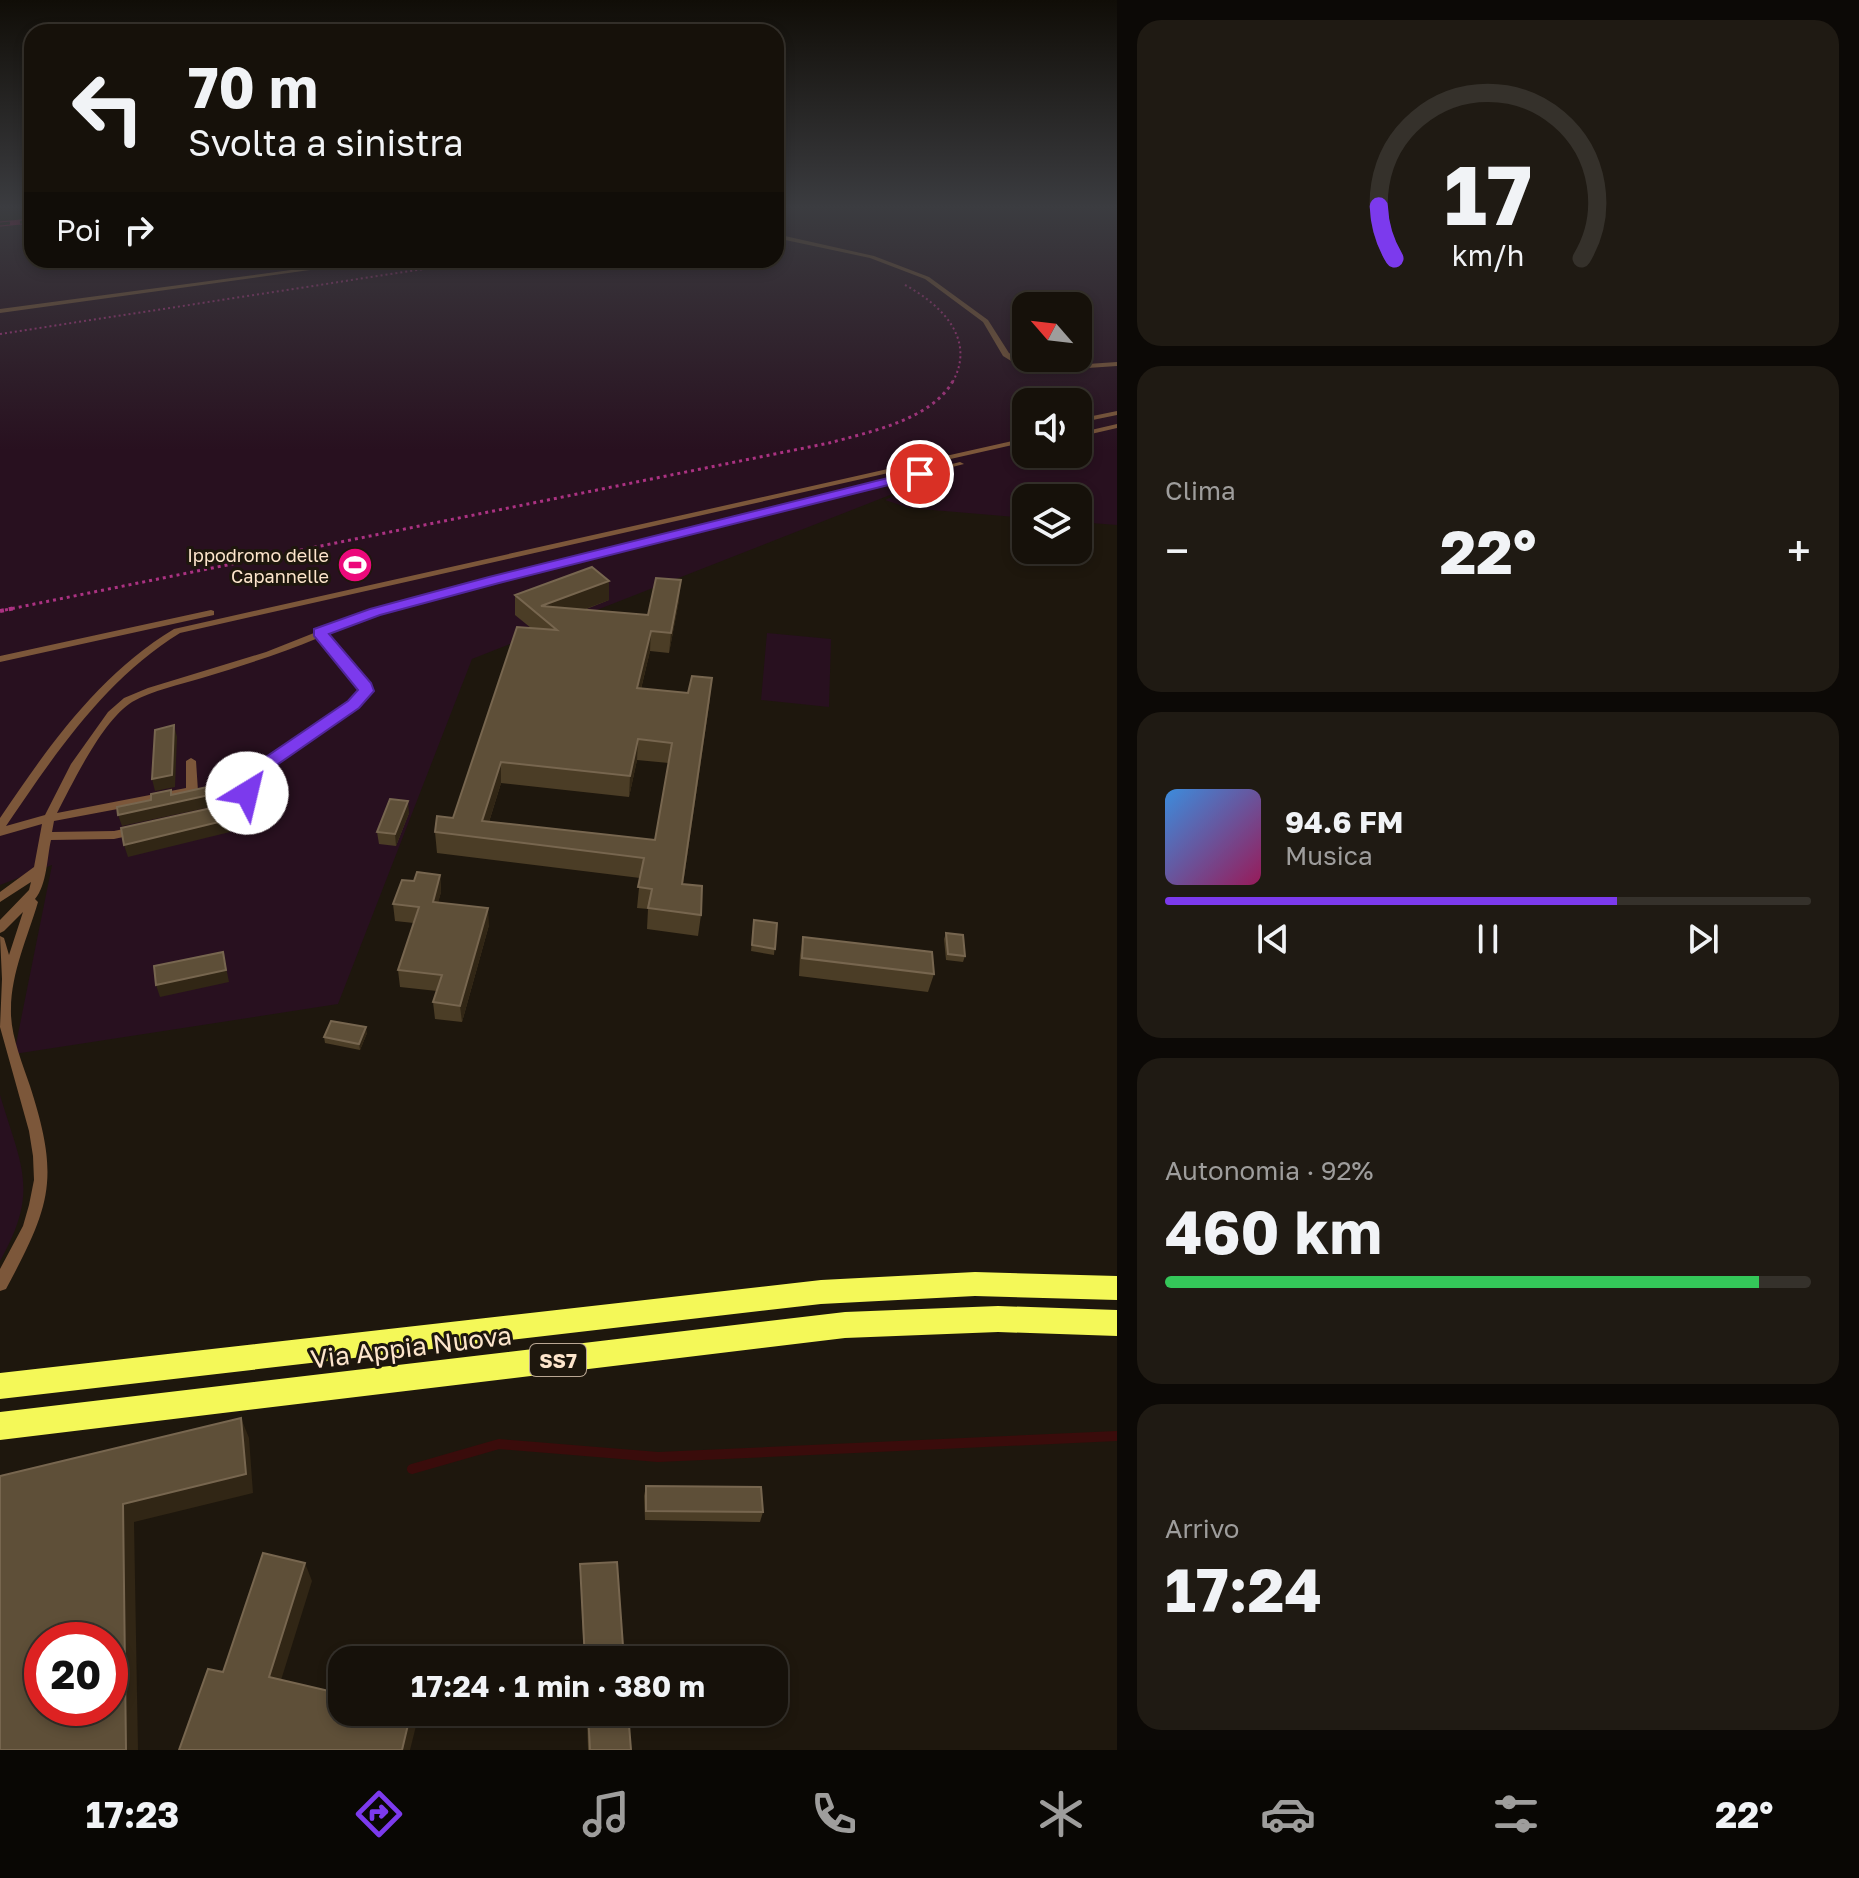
<!DOCTYPE html>
<html lang="it">
<meta charset="utf-8">
<style>
body{margin:0;font-family:"Golos Text",sans-serif;background:#1f1a13;color:#f1f3f6;height:100vh;display:flex;flex-direction:column;font-size:30px;white-space:nowrap}
*{box-sizing:border-box;margin:0}
p{font-size:26px;color:#9e9d9c}
.icon{flex:none;width:44px;height:44px;fill:none;stroke:currentColor;stroke-width:2;stroke-linecap:round;stroke-linejoin:round}
.map{position:relative;flex:1;overflow:hidden}
.sheet{display:flex;flex-direction:column;gap:20px;padding:20px;background:#0c0906;width:742px}
.sheet>*{flex:none}
.hud{position:absolute;left:24px;top:24px;width:760px;height:244px;border-radius:24px;box-shadow:0 4px 12px #0003,0 0 0 2px #35312b;background:#16110a;color:#f1f3f6;overflow:hidden}
.needle{width:52px;rotate:298deg}
.tools{position:absolute;left:1012px;top:292px;display:grid;gap:16px}
.tools a{display:grid;place-items:center;width:80px;height:80px;border-radius:16px;background:#16110a;box-shadow:0 4px 12px #0003,0 0 0 2px #35312b;font-size:40px}
.speed{position:absolute;left:24px;top:1622px;display:flex;gap:16px;font-size:40px;font-weight:700;text-align:center}
.speed>*{display:grid;place-content:center;width:104px;height:104px;border-radius:50%;background:#16110a;box-shadow:0 4px 12px #0003,0 0 0 2px #35312b;line-height:1}
.speed .limit{border:12px solid #d22;background:#fff;color:#111}
.pin{position:absolute;display:grid;place-items:center;width:68px;height:68px;color:#fff;margin:-34px;border:4px solid #fff;border-radius:50%;box-shadow:0 2px 8px #0007}
.me{position:absolute;width:88px;margin:-44px;rotate:36deg;stroke-linejoin:round;filter:drop-shadow(0 0 6px #0008)}
.turn{display:flex;align-items:center;gap:28px;height:168px;padding:0 32px;font-size:36px}
.turn .icon{width:104px;height:104px;stroke-width:2.5}
.turn b{display:block;font-size:56px;line-height:68px}
.then{display:flex;align-items:center;height:76px;padding:0 32px;background:#0003;gap:16px;font-size:30px}
.big{font-size:60px;font-weight:700;line-height:1.1}
.sheet .widget{flex:1;display:flex;flex-direction:column;justify-content:center;gap:12px;min-width:0;padding:0 28px;border-radius:24px;background:#1f1a13}
.sheet .dial{align-items:center;gap:0}
.dial svg{height:208px;overflow:visible;fill:none;stroke:#35312b;stroke-width:7;stroke-linecap:round;text-anchor:middle}
.dial text{fill:#f1f3f6;stroke:none}
.song{display:flex;align-items:center;gap:24px}
.cover{width:96px;height:96px;border-radius:12px;background:linear-gradient(135deg,hsl(210 70% 55%),hsl(330 70% 35%))}
.played{height:8px;border-radius:4px;background:linear-gradient(90deg,#7c3aed 70%,#35312b 70%)}
.keys{display:flex;justify-content:space-around;direction:ltr}
.heat{display:flex;justify-content:space-between;align-items:center;font-size:44px;direction:ltr}
.charge{height:12px;border-radius:6px;background:linear-gradient(90deg,#34c759 92%,#35312b 0)}
.trip{position:absolute;left:328px;top:1646px;width:460px;height:80px;border-radius:24px;background:#16110a;box-shadow:0 4px 12px #0003,0 0 0 2px #35312b;font-weight:700;line-height:80px;text-align:center}
.tab-bar{display:flex;height:128px;justify-content:space-around;align-items:center;background:#090704;color:#9e9d9c}
.tab-bar .icon{width:56px;height:56px}
.tab-bar .selected{color:#7c3aed}
.tab-bar b{font-size:36px;color:#f1f3f6}
main{display:flex;flex:1;min-height:0}
.map>svg:first-child{display:block}
.green{fill:#28101f;fill-rule:evenodd}
.lines{fill:none;stroke-linecap:round;stroke-linejoin:round}
.stream{stroke:#3a0c0b;stroke-width:10}
.path-far2{stroke:#ab3282;stroke-width:2;stroke-dasharray:2 3;stroke-linecap:butt}
.path-far1{stroke:#ab3282;stroke-width:3;stroke-dasharray:3 4;stroke-linecap:butt}
.path{stroke:#ab3282;stroke-width:4;stroke-dasharray:4 5;stroke-linecap:butt}
.lane{fill:#7c573a;fill-rule:evenodd}
.primary{fill:#f4f858;fill-rule:evenodd}
.rail-casing{stroke:#ec097b;stroke-width:5}
.rail{stroke:#1e170d;stroke-width:3;stroke-dasharray:10;stroke-linecap:butt}
.wall{fill:#4b3d26;fill-rule:evenodd}
.shaded-wall{fill:#312615}
.building{fill:#5e4f38;stroke:#77664f;stroke-width:2;fill-rule:evenodd}
.route{fill:#7c3aed;stroke:#51269a;stroke-width:2}
.labels{text-anchor:middle;dominant-baseline:central;stroke-width:6;stroke-linejoin:round;paint-order:stroke}
.far-poi-label{font-size:18px;fill:#fde5cc;stroke:#1e170d;text-anchor:end}
.shield{fill:#1e170d;stroke:#baa793;stroke-width:2}
.shield-label{font-size:20px;font-weight:bold;fill:#fde5cc}
.near-street-label{font-size:26px;fill:#fde5cc;stroke:#1e170d}
</style>
<main>
<div class="map">
<svg width="1117" height="1750" viewBox="0 0 1117 1750">
<rect width="100%" height="100%" fill="#1e170d"/>
<path class="green" d="M776,205H1117V525L1078,522V498H1026V518L909,508L885,500L918,484L472,659L338,1004L14,1054L52,865L0,885V226L32,224V260H776ZM1026,306H1078V358H1026ZM1026,402H1078V454H1026Z
M767,633L831,639L829,707L761,700Z
M0,1095C21,1166 40,1190 0,1261Z"/>
<g class="lines">
<path class="stream" d="M412,1469L499,1444L658,1457L1117,1436"/>
<path class="path-far2" d="M905,285C942,305 977,340 952,383
M0,334L482,260"/>
<path class="path-far1" d="M5,610L829,443C869,432 931,420 953,381"/>
<path class="path" d="M0,611L15,608"/>
<path class="lane" d="M776,234L874,256L929,277L988,320L1009,353L1021,360L1058,366L1117,362V366L1058,370L1016,364L1003,356L983,322L925,279L870,258L776,238Z
M365,260H382L0,313V309Z
M1117,411V415L1078,423V419Z
M1117,424V428L1078,437V433Z
M1026,438V442L180,633C105,679 55,754 6,826L45,815L71,764L108,712L124,698L148,688L266,652L372,610L960,462L964,464L378,614L326,635L371,691L351,713L273,764L264,775L242,811L211,818L205,814L207,811L234,805L256,770L265,760L343,708L361,691L318,638C280,654 241,666 202,678C179,685 153,690 132,702C103,720 73,782 57,813L186,788V761L191,758L196,761L198,791L192,795L54,821L52,832L114,831L138,826L144,830L142,833L114,839L51,840C47,857 47,885 35,899L38,902C28,936 11,973 11,1009C10,1034 22,1062 30,1086C60,1179 51,1205 6,1289L0,1291V1269L23,1226L29,1205L34,1180L33,1156L29,1131L0,1027L2,979L0,936L4,938L9,955L23,912L4,931L0,933V920L29,890L31,882L0,902V892L34,867L42,824L0,836V818C48,747 99,674 174,629Z
M211,610L214,611V615L0,662V656Z"/>
<path class="primary" d="M975,1272L1117,1276V1300L975,1296L821,1304L0,1399V1373L821,1280Z
M998,1306L1117,1310V1336L998,1332L845,1338L0,1440V1412L845,1312Z"/>
<g class="rail-casing">
<path id="rail" d="M0,224L32,221"/>
</g>
<use href="#rail" class="rail"/>
</g>
<path class="wall" d="M609,581V600L584,610L648,615L679,600L669,653L650,651L641,689L710,698L683,884L701,915L698,936L647,929L648,909L637,908L640,878L437,853L435,832L453,818L531,628L515,615V595ZM637,760L669,763L655,840L489,822L501,783L629,797Z
M409,813L396,846L379,844L377,832Z
M440,875L441,892L438,902L489,925L462,1022L435,1019L433,1002L437,991L400,987L398,970L414,923L395,921L393,904L414,881Z
M754,920L777,923L774,955L751,951Z
M946,933L965,956L963,962L946,960L944,939Z
M803,937L934,974L928,992L799,976L800,955Z
M367,1033L360,1050L325,1043L324,1037Z
M646,1486L763,1512L760,1522L645,1520L644,1496Z
M580,1564L624,1660H584Z
M587,1712H628L631,1750H588Z"/>
<path class="shaded-wall" d="M681,580L679,600L669,653L671,633Z
M609,581V600L548,623L541,606Z
M651,631L650,651L636,709L637,688Z
M712,678L710,698L680,905L682,884Z
M174,725L177,737L175,787L155,791L152,779Z
M638,739L637,760L629,797L630,776Z
M501,762V783L484,838L482,821Z
M221,784L225,804L122,826L118,815L171,795V790L174,803Z
M408,801L409,813L396,846L395,834Z
M225,805L230,832L128,857L124,845Z
M440,875L441,892L434,918L433,902Z
M488,908L489,925L462,1022L460,1006Z
M223,952L229,982L160,997L156,985Z
M366,1027L367,1033L360,1050L359,1044Z
M241,1418L249,1438L253,1493L134,1522L138,1750H126L123,1504Z
M305,1563L312,1581L277,1693L269,1677Z
M411,1712L416,1726L410,1750H402Z"/>
<path class="building" d="M592,567L609,581L541,606L648,615L656,578L681,580L671,633L651,631L637,688L688,693L692,676L712,678L682,884L702,886L701,915L648,908L652,889L638,887L644,858L435,832L437,816L453,818L517,627L557,630L515,595ZM638,739L672,743L655,840L482,821L501,762L630,776Z
M174,725L172,775L152,779L155,730Z
M221,784L223,792L118,815L117,807L151,800V794L171,790V795Z
M390,799L408,801L395,834L377,832Z
M225,805L227,820L124,845L121,828Z
M417,872L440,875L433,902L488,908L460,1006L433,1002L442,975L398,970L419,907L393,904L402,880L414,881Z
M754,920L777,923L775,949L752,945Z
M946,933L963,935L965,956L948,954Z
M803,937L932,952L934,974L802,958Z
M223,952L226,970L156,985L154,966Z
M331,1021L366,1027L359,1044L324,1037Z
M241,1418L246,1474L123,1504L126,1750H0V1476ZM42,1640H110V1708H42Z
M646,1486L761,1487L763,1512L646,1511Z
M263,1553L305,1563L269,1677L342,1694V1712H411L402,1750H179L208,1669L223,1672Z
M617,1562L624,1660H585L580,1564Z
M588,1712H628L631,1750H590Z"/>
<linearGradient id="sky" x2="0" y2="1"><stop stop-color="#100d07"/><stop offset="0.46" stop-color="#3b3c40"/><stop offset="1" stop-color="#3b3c40" stop-opacity="0"/></linearGradient>
<rect width="1117" height="450" fill="url(#sky)"/>
<path class="route" d="M920,470L926,474L924,476L499,583L380,615L329,634L371,683L374,691L359,708L271,769L253,797L247,799L238,793L260,761L348,701L358,690L314,636V629L370,609L489,577Z"/>
<defs>
<g id="stadium-disc" transform="scale(1.8)"><circle r="9.5" fill="#ec097b" stroke="#1e170d"/><path d="M0-5a6.5 5 0 1 0 0 10a6.5 5 0 1 0 0-10ZM-3.5-1.8h7v3.6h-7Z" fill="#fff"/></g>
</defs>
<g fill-rule="evenodd">
<use href="#stadium-disc" x="355" y="565"/>
</g>
<g class="labels">
<g class="far-poi-label">
<text x="329" y="555">Ippodromo delle<tspan x="329" dy="21">Capannelle</tspan></text>
</g>
<rect class="shield" x="530" y="1344" width="56" height="32" rx="6"/>
<g class="shield-label">
<text x="558" y="1360">SS7</text>
</g>
<g class="near-street-label">
<text transform="translate(411 1347) rotate(-7)">Via Appia Nuova</text>
</g>
</g>
</svg>
<div class="tools">
<a><svg class="needle" viewBox="-14 -14 28 28"><path d="M0-13l5 13h-10z" fill="#e53935"/><path d="M0 13l5-13h-10z" fill="#9e9d9c"/></svg></a>
<a><svg class="icon" aria-label="sound" viewBox="0 0 24 24"><path d="M4 9h4l5-4v14l-5-4H4zM17 9q2 3 0 6"/></svg></a>
<a><svg class="icon" aria-label="layers" viewBox="0 0 24 24"><path d="M12 4l9 5-9 5-9-5zM3 14l9 5 9-5"/></svg></a>
</div>
<div class="speed"><div class="limit">20</div></div>
<div class="pin" style="left:920px;top:474px;background:#d93025"><svg class="icon" aria-label="arrive" viewBox="0 0 24 24"><path d="M6 21V4h12l-3 4 3 4H6"/></svg></div>
<svg class="me" style="left:247px;top:793px" viewBox="-20 -20 40 40"><circle r="19" fill="#fff"/><path d="M0-13L10 11 0 6-10 11z" fill="#7c3aed"/></svg>
<div class="trip">17:24 · 1 min · 380 m</div>
<div class="hud">
<div class="turn"><svg class="icon" aria-label="left" viewBox="0 0 24 24"><path d="M17 20v-9H6M10 6l-5 5 5 5"/></svg><div><b>70 m</b>Svolta a sinistra</div></div>
<div class="then">Poi<svg class="icon" aria-label="right" viewBox="0 0 24 24"><path d="M7 20v-9h11M14 6l5 5-5 5"/></svg></div>
</div>
</div>
<section class="sheet">
<div class="widget dial"><svg viewBox="0 0 100 80">
<path d="M14 69A42 42 0 1 1 86 69"/>
<path d="M14 69A42 42 0 0 1 8 49" stroke="#7c3aed"/>
<text x="50" y="56" font-size="32" font-weight="700">17</text>
<text x="50" y="72" font-size="11">km/h</text>
</svg></div>
<div class="widget"><p>Clima</p>
<div class="heat"><a>−</a><b class="big">22°</b><a>+</a></div>
</div>
<div class="widget">
<div class="song"><i class="cover"></i><div><b>94.6 FM</b><p>Musica</p></div></div>
<div class="played"></div>
<div class="keys"><svg class="icon" aria-label="previous" viewBox="0 0 24 24"><path d="M18 5L8 12l10 7zM5 5v14"/></svg><svg class="icon" aria-label="pause" viewBox="0 0 24 24"><path d="M8 5v14M16 5v14"/></svg><svg class="icon" aria-label="next" viewBox="0 0 24 24"><path d="M6 5l10 7-10 7zM19 5v14"/></svg></div>
</div>
<div class="widget"><p>Autonomia · 92%</p><b class="big">460 km</b><div class="charge"></div></div>
<div class="widget"><p>Arrivo</p><b class="big">17:24</b></div>
</section>
</main>
<nav class="tab-bar">
<b>17:23</b>
<svg class="icon selected" aria-label="directions" viewBox="0 0 24 24"><path d="M12 3l9 9-9 9-9-9zM9 14v-3h6M13 9l2 2-2 2"/></svg>
<svg class="icon" aria-label="music" viewBox="0 0 24 24"><path d="M9 18V5l10-2v13"/><circle cx="6" cy="18" r="3"/><circle cx="16" cy="16" r="3"/></svg>
<svg class="icon" aria-label="phone" viewBox="0 0 24 24"><path d="M5 4h4l2 5-3 2q2 4 5 5l2-3 5 2v4C11 20 4 13 5 4z"/></svg>
<svg class="icon" aria-label="climate" viewBox="0 0 24 24"><path d="M12 3v18M4 7l16 10M4 17L20 7"/></svg>
<svg class="icon" aria-label="car" viewBox="0 0 24 24"><path d="M5 17H2v-5l4-1 3-4h7l3 4 3 1v5h-3M9 17h6M6 11h13"/><circle cx="7" cy="17" r="2"/><circle cx="17" cy="17" r="2"/></svg>
<svg class="icon" aria-label="filters" viewBox="0 0 24 24"><path d="M4 7h16M4 17h16"/><circle cx="9" cy="7" r="2"/><circle cx="15" cy="17" r="2"/></svg>
<b>22°</b>
</nav>
